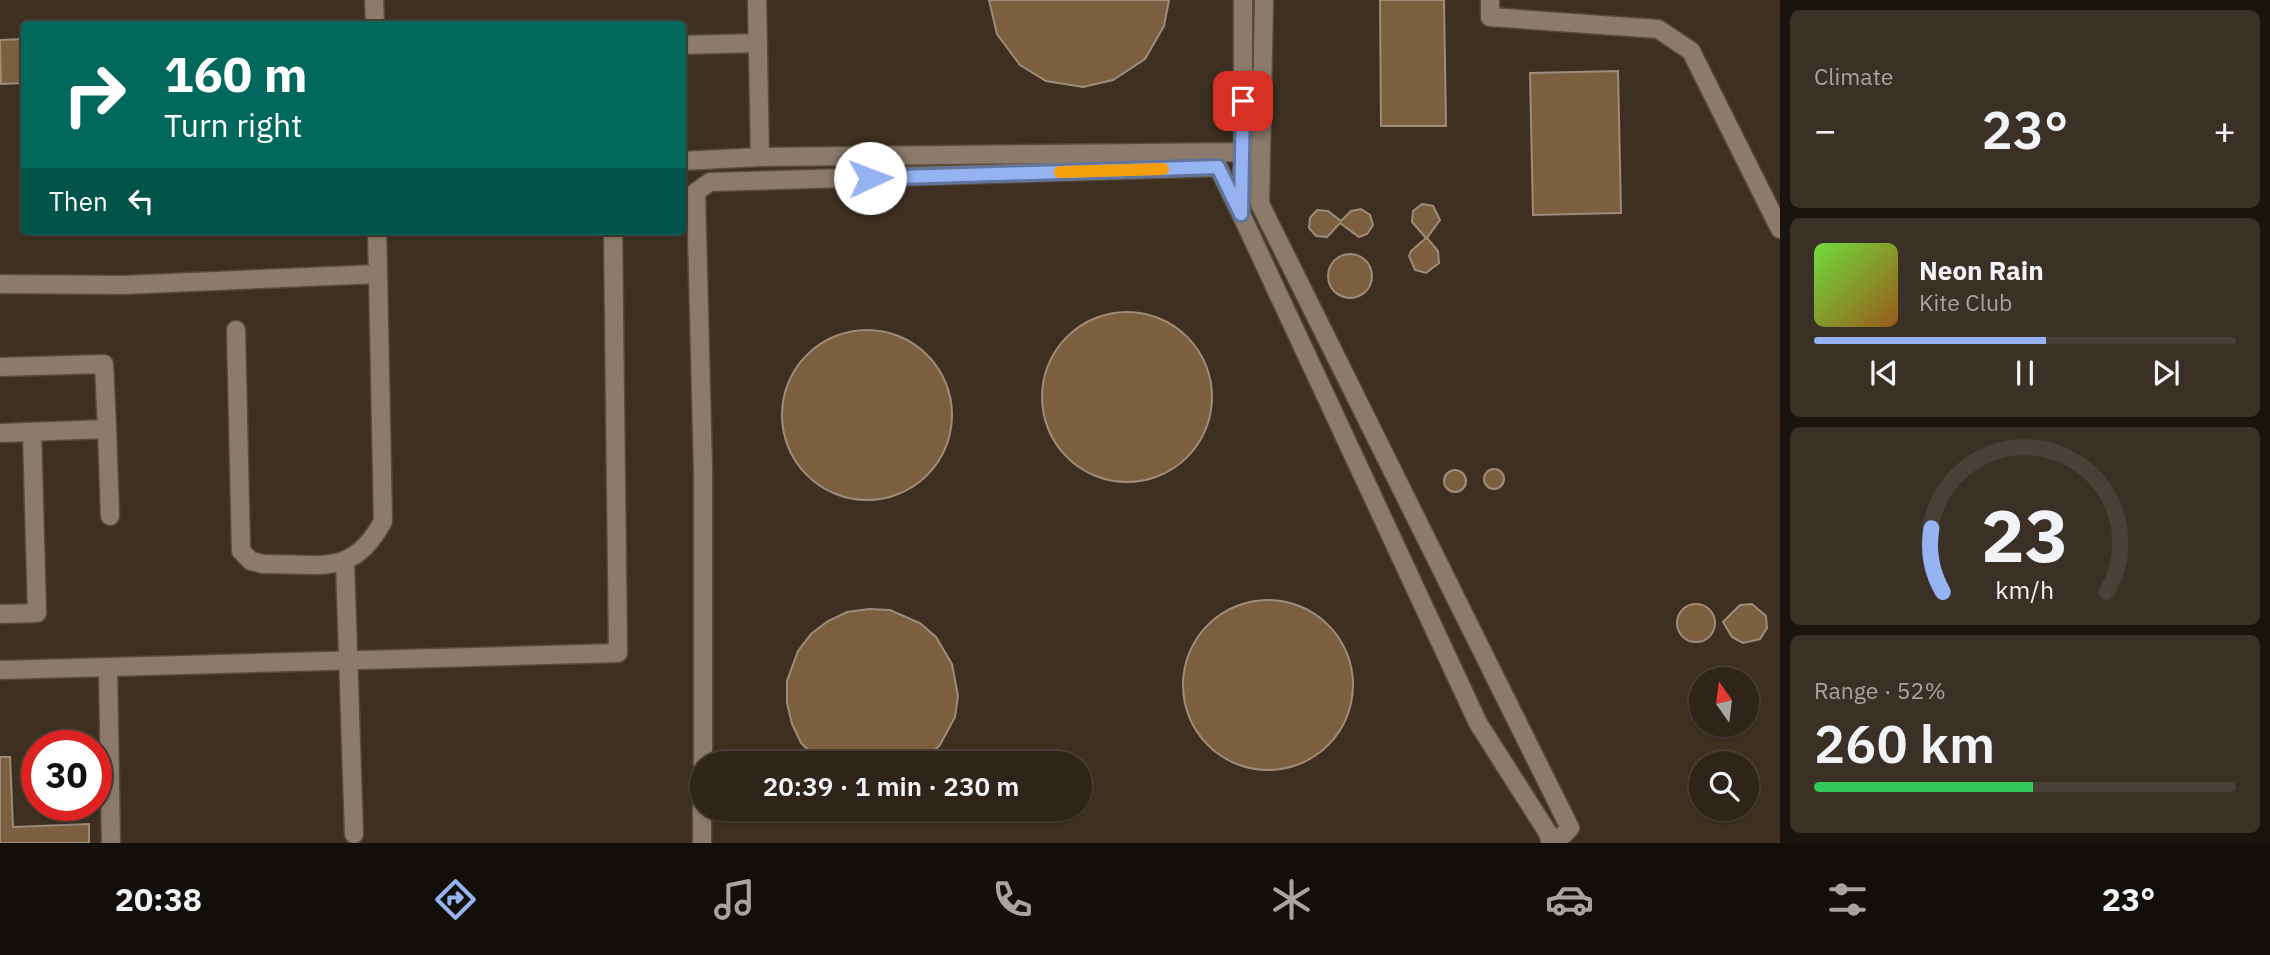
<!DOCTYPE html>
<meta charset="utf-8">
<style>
body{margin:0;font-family:"IBM Plex Sans",sans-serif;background:#3a3026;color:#f1f3f6;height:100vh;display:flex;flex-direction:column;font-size:26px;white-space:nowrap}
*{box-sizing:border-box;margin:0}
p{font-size:23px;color:#a7a4a2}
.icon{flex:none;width:38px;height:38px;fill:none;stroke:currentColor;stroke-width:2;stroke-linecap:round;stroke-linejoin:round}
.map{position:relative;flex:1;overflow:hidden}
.panel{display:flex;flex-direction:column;gap:10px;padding:10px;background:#19140e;width:490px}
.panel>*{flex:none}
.hud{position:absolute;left:21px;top:21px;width:665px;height:214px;border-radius:7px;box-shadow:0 2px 5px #0004,0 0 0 2px #494138;background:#00695c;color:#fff;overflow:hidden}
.needle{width:46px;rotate:346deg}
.tools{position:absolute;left:1689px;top:667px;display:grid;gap:14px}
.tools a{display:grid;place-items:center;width:70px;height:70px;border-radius:50%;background:#2e2419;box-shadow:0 2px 5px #0004,0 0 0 2px #494138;font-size:35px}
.speed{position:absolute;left:21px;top:730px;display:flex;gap:14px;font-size:35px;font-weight:700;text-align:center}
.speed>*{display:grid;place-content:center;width:91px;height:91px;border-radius:50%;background:#2e2419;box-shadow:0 2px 5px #0004,0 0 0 2px #494138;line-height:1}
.speed .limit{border:10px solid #d22;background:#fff;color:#111}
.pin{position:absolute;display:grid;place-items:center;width:60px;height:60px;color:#fff;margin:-30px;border-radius:14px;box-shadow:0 4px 10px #0006}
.me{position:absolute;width:77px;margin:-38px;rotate:88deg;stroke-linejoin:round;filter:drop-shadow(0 0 5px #0008)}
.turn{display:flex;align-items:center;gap:24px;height:147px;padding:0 28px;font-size:32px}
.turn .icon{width:91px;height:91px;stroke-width:2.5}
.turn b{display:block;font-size:49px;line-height:60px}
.then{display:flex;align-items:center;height:66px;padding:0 28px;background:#0003;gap:14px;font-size:26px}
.big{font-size:52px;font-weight:600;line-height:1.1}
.panel .widget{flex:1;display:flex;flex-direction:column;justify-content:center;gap:10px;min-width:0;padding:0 24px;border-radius:10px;background:#3a3026}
.panel .dial{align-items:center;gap:0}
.dial svg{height:182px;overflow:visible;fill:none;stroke:#494138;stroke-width:7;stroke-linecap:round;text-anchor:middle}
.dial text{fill:#f1f3f6;stroke:none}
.song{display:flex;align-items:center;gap:21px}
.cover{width:84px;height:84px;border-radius:10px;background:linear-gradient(135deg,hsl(100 70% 55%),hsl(30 70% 35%))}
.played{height:7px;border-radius:4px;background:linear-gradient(90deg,#95b2f1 55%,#494138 55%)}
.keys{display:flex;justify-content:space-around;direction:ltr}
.heat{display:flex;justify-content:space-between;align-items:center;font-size:38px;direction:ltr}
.charge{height:10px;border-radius:5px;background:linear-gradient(90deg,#34c759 52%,#494138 0)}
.trip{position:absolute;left:690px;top:751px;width:402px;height:70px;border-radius:35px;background:#2e2419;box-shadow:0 2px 5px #0004,0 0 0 2px #494138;font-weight:600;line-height:70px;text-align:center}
.menu{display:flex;height:112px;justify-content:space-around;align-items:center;background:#120e0a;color:#a7a4a2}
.menu .icon{width:49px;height:49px}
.menu .active{color:#95b2f1}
.menu b{font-size:32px;color:#f1f3f6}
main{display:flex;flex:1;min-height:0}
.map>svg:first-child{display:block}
.building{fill:#7c5f3f;stroke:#9d8c7a;stroke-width:2}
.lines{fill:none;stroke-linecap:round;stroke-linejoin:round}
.minor-casing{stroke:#574b3e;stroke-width:21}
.minor{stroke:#8c7b6a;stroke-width:18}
.route-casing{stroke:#61749d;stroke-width:18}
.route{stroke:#95b2f1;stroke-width:12}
.slow{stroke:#f59e0b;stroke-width:12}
</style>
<main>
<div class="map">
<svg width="1780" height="843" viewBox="0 0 1780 843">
<rect width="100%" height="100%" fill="#3e3021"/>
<path class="building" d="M989,0H1169L1164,26L1145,59L1113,80L1083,87L1046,81L1020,65L997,34Z
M1380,0H1444L1446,126H1381Z
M24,39V83L1,84L0,40Z
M1618,71L1621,213L1533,215L1530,73Z
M1422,204L1433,206L1440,220L1427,238L1438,251L1439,263L1426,273L1415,270L1409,256L1411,251L1426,238L1412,222L1413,211Z
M1361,209L1370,215L1373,225L1367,234L1359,237L1340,223L1327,237L1316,236L1309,228L1310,218L1317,210L1328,211L1341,221L1351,211Z
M1328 276a22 22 0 1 1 44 0a22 22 0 1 1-44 0Z
M1042 397a85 85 0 1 1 170 0a85 85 0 1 1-170 0Z
M782 415a85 85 0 1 1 170 0a85 85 0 1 1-170 0Z
M1484 479a10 10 0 1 1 20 0a10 10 0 1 1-20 0Z
M1444 481a11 11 0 1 1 22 0a11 11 0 1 1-22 0Z
M1183 685a85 85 0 1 1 170 0a85 85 0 1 1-170 0Z
M1677 623a19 19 0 1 1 38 0a19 19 0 1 1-38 0Z
M1752,604L1766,616L1767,628L1760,639L1743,643L1732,637L1723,622L1740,605Z
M869,609L890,610L920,623L936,637L952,664L958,696L955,717L940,745L922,763H822L801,743L792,724L787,703V681L798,651L811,634L828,621L847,612Z
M0,757H10L13,827L89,824V843H0Z"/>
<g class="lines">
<g class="minor-casing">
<path id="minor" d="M374,0L375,24
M757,0L760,157L1243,152V0
M1264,0L1260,204L1570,828L1555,843
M1490,0V17L1658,29L1691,51L1780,229
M682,45L758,43
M1243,152L1241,214L1478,723L1548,833L1551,843
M682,161L760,157
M0,284L123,285L378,274L377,231
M236,330L241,551L251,561L263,564C320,563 353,578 383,521L378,274
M0,367L104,364L107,429L0,433
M107,429L110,516
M345,563L354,834
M0,614L37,613L32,432
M108,667L111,843
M0,670L618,653L613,231
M703,763V471L696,192L710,182L1218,167L1241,214
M702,843V808"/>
</g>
<use href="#minor" class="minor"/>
</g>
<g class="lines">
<g class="route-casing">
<path id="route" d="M870,178L1218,167L1241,214L1243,101"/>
</g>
<use href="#route" class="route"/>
<path class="slow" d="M1060,172L1163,169"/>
</g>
</svg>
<div class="tools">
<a><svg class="needle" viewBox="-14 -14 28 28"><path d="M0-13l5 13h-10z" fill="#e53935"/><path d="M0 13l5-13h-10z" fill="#a7a4a2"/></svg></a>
<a><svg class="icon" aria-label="search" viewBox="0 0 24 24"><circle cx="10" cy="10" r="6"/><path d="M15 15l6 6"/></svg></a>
</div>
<div class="speed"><div class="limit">30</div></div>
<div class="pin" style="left:1243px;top:101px;background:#d93025"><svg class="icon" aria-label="arrive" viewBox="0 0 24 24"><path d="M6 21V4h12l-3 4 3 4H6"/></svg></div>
<svg class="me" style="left:870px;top:178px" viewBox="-20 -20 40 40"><circle r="19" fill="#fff"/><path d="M0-13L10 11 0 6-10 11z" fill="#95b2f1"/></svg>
<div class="trip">20:39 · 1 min · 230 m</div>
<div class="hud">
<div class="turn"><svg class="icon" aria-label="right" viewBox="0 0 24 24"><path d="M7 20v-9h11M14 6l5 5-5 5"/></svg><div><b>160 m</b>Turn right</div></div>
<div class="then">Then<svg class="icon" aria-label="left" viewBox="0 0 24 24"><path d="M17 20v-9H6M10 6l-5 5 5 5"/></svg></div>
</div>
</div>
<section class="panel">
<div class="widget"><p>Climate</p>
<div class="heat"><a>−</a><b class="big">23°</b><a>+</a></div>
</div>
<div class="widget">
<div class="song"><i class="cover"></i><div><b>Neon Rain</b><p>Kite Club</p></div></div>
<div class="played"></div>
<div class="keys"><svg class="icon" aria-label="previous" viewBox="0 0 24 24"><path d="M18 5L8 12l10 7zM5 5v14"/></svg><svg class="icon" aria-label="pause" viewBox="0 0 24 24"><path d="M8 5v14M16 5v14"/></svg><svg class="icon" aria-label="next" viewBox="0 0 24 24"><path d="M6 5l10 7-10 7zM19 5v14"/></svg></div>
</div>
<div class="widget dial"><svg viewBox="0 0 100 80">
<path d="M14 69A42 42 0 1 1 86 69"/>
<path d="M14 69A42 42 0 0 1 9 41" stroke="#95b2f1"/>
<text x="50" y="56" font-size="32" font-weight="700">23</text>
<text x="50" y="72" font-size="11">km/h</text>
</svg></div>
<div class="widget"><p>Range · 52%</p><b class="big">260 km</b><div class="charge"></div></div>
</section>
</main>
<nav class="menu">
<b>20:38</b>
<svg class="icon active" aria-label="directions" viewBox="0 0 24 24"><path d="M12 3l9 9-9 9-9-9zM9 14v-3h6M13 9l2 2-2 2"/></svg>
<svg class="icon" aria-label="music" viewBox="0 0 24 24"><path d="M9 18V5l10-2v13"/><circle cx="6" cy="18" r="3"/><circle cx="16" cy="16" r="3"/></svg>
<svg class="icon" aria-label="phone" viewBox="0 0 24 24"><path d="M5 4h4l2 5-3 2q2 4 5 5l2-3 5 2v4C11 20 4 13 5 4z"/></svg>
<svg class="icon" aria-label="climate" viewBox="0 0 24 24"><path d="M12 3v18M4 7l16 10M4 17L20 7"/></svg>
<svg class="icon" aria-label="car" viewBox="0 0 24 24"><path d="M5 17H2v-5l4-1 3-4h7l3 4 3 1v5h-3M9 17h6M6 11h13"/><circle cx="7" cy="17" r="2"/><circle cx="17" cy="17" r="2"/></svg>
<svg class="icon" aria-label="filters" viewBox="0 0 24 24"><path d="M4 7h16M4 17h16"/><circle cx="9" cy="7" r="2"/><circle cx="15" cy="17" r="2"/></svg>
<b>23°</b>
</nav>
